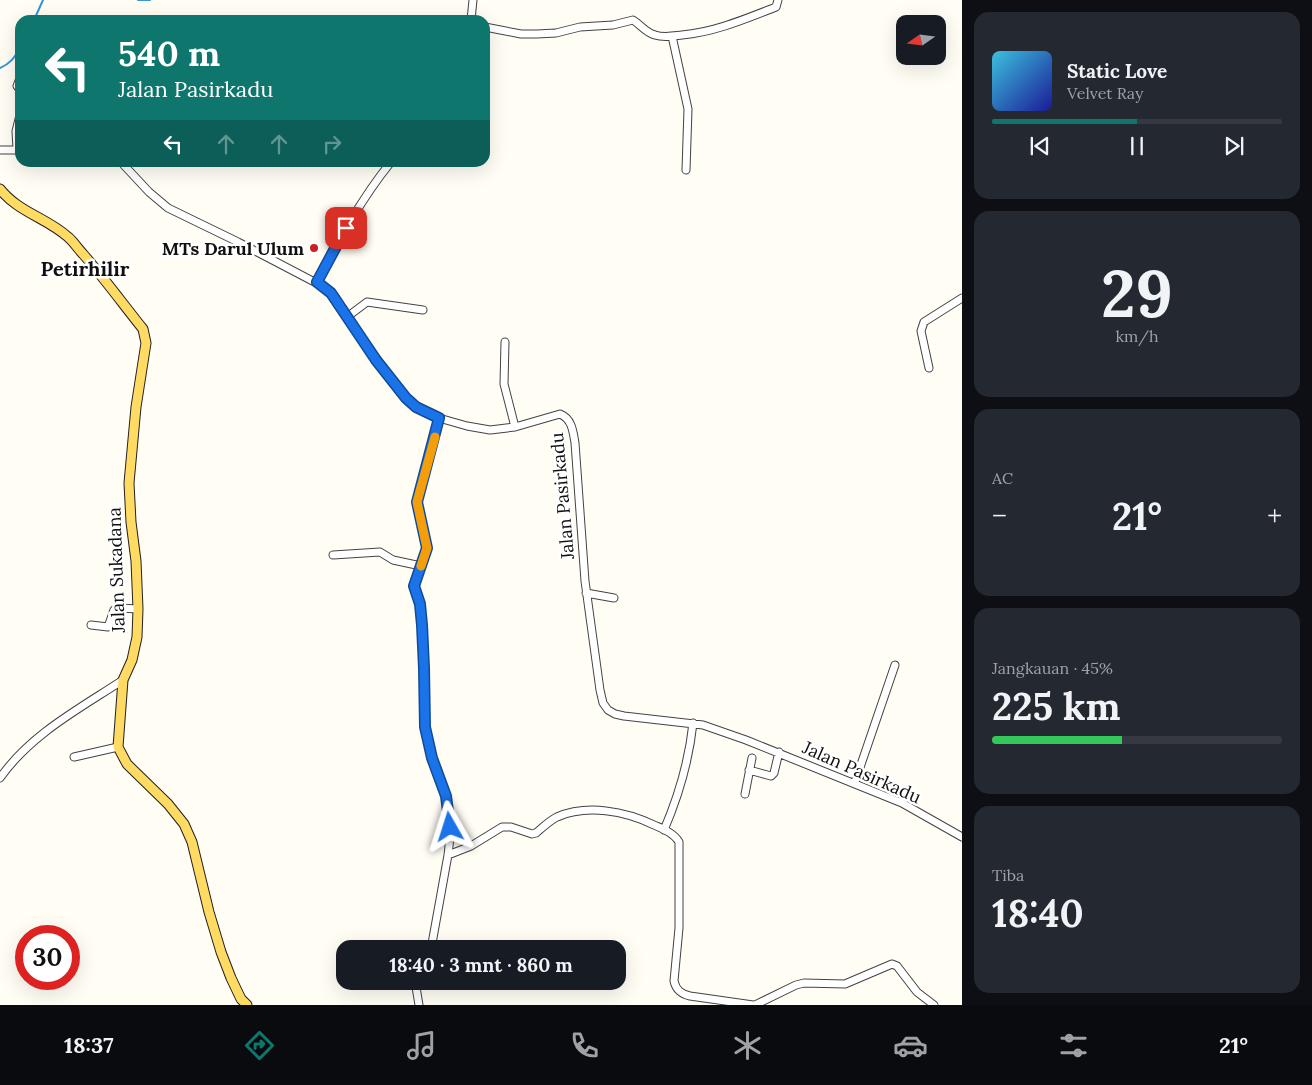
<!DOCTYPE html>
<html lang="id">
<meta charset="utf-8">
<style>
body{margin:0;font-family:Lora,serif;background:#242831;color:#f1f3f6;height:100vh;display:flex;flex-direction:column;font-size:19px;white-space:nowrap}
*{box-sizing:border-box;margin:0}
p{font-size:16px;color:#9ea1a6}
.icon{flex:none;width:28px;height:28px;fill:none;stroke:currentColor;stroke-width:2;stroke-linecap:round;stroke-linejoin:round}
.map{position:relative;flex:1;overflow:hidden}
.drawer{display:flex;flex-direction:column;gap:12px;padding:12px;background:#0d0f14;width:350px}
.drawer>*{flex:none}
.top-card{position:absolute;left:15px;top:15px;width:475px;height:152px;border-radius:15px;box-shadow:0 5px 20px #0002;background:#0f766e;color:#fff;overflow:hidden}
.needle{width:32px;rotate:256deg}
.controls{position:absolute;left:896px;top:15px;display:grid;gap:10px}
.controls a{display:grid;place-items:center;width:50px;height:50px;border-radius:10px;background:#171b24;box-shadow:0 5px 20px #0002;font-size:25px}
.speed{position:absolute;left:15px;top:925px;display:flex;gap:10px;font-size:25px;font-weight:700;text-align:center}
.speed>*{display:grid;place-content:center;width:65px;height:65px;border-radius:50%;background:#171b24;box-shadow:0 5px 20px #0002;line-height:1}
.speed .limit{border:8px solid #d22;background:#fff;color:#111}
.pin{position:absolute;display:grid;place-items:center;width:42px;height:42px;color:#fff;margin:-21px;border-radius:10px;box-shadow:0 2px 8px #0006}
.me{position:absolute;width:55px;margin:-28px;rotate:354deg;stroke-linejoin:round;filter:drop-shadow(0 0 4px #0008)}
.turn{display:flex;align-items:center;gap:18px;height:105px;padding:0 20px;font-size:22px}
.turn .icon{width:65px;height:65px;stroke-width:2.5}
.turn b{display:block;font-size:35px;line-height:42px}
.lanes{display:flex;align-items:center;height:48px;padding:0 20px;background:#0003;justify-content:center;gap:25px;direction:ltr}
.lanes .off{opacity:.35}
.big{font-size:38px;font-weight:700;line-height:1.1}
.drawer .widget{flex:1;display:flex;flex-direction:column;justify-content:center;gap:8px;min-width:0;padding:0 18px;border-radius:15px;background:#242831}
.drawer .dial{align-items:center;gap:0}
.dial b{font-size:65px;line-height:1}
.song{display:flex;align-items:center;gap:15px}
.cover{width:60px;height:60px;border-radius:8px;background:linear-gradient(135deg,hsl(190 70% 55%),hsl(240 70% 35%))}
.played{height:5px;border-radius:2px;background:linear-gradient(90deg,#0f766e 50%,#363941 50%)}
.keys{display:flex;justify-content:space-around;direction:ltr}
.heat{display:flex;justify-content:space-between;align-items:center;font-size:28px;direction:ltr}
.charge{height:8px;border-radius:4px;background:linear-gradient(90deg,#34c759 45%,#363941 0)}
.trip{position:absolute;left:336px;top:940px;width:290px;height:50px;border-radius:15px;background:#171b24;box-shadow:0 5px 20px #0002;font-weight:700;line-height:50px;text-align:center}
.dock{display:flex;height:80px;justify-content:space-around;align-items:center;background:#090b0e;color:#9ea1a6}
.dock .icon{width:35px;height:35px}
.dock .current{color:#0f766e}
.dock b{font-size:22px;color:#f1f3f6}
main{display:flex;flex:1;min-height:0}
.map>svg:first-child{display:block}
.lines{fill:none;stroke-linecap:round;stroke-linejoin:round}
.stream{stroke:#3794d6;stroke-width:2}
.minor-casing{stroke:#434343;stroke-width:9}
.major-casing{stroke:#212121;stroke-width:11}
.minor{stroke:#fff;stroke-width:7}
.major{stroke:#ffdb64;stroke-width:9}
.route-casing{stroke:#114b97;stroke-width:12}
.route{stroke:#1a73e8;stroke-width:9}
.slow{stroke:#f59e0b;stroke-width:9}
.poi-dot{fill:#cb1e24;stroke:#fff;stroke-width:2}
.labels{text-anchor:middle;dominant-baseline:central;stroke-width:5;stroke-linejoin:round;paint-order:stroke}
.poi-label{font-size:18px;font-weight:bold;fill:#101010;stroke:#fff;text-anchor:end}
.street-label{font-size:18px;fill:#101010;stroke:#fff}
.quarter-label{font-size:20px;font-weight:bold;fill:#101010;stroke:#fff}
</style>
<main>
<div class="map">
<svg width="962" height="1005" viewBox="0 0 962 1005">
<rect width="100%" height="100%" fill="#fffdf4"/>
<g class="lines">
<path class="stream" d="M138,0H150
M34,20L43,0
M0,68C10,64 15,57 20,48"/>
<g class="minor-casing">
<path id="minor" d="M471,20L473,0
M485,27L521,34H537L556,33L580,27L613,25L633,20C641,25 646,33 655,35C664,38 673,36 682,35C715,32 745,19 776,7L778,0
M672,36L688,109L686,170
M20,78L17,86L20,90
M17,149L16,131L20,115
M0,150H20
M121,162L149,192L168,208L238,242L324,287L334,298L393,382L412,404L425,412L439,418L467,426L490,430L515,427L560,414C572,419 573,431 575,443L585,581L600,690L603,703L608,710L615,714L624,716L703,725L746,740L902,803L962,837
M317,282C339,240 361,199 391,162
M347,317L367,302L423,310
M505,342L504,384L515,427
M929,368L921,331L924,322L962,298
M333,555L380,552L393,560L421,566
M586,593L614,598
M91,625L108,627L114,610L119,608L138,609
M74,757L118,747
M749,770L771,776L774,773L779,752
M0,778C31,734 79,709 123,680
M855,782L895,665
M745,794L752,758
M664,830C679,795 689,761 693,723
M448,855L471,846L502,827H511L532,834L536,833C542,828 549,821 557,817C587,804 625,811 654,825C663,829 674,833 679,842V928L674,981C676,990 681,994 690,996L753,1005
M431,949L448,855L450,837V817L446,796L432,758L425,727L424,668L422,625L420,604L414,586L427,548L417,502L439,418
M415,981L419,1005
M755,1005L796,985L804,983L845,984L892,964L897,966L917,992L934,1005"/>
</g>
<g class="major-casing">
<path id="major" d="M0,189C18,212 47,218 68,237C74,242 78,249 83,254C104,278 123,304 143,329L146,343L136,407L129,483L131,522L136,561L138,609L137,637L132,660L123,680L118,747L127,764L168,804L184,824L192,842L209,912L221,952L231,978L241,999L247,1005"/>
</g>
<use href="#minor" class="minor"/>
<use href="#major" class="major"/>
</g>
<g class="lines">
<g class="route-casing">
<path id="route" d="M346,228L317,282L331,293L376,360L406,398L416,407L439,418L417,502L427,548L414,586L420,604L422,625L424,668L425,727L432,758L446,796L450,827"/>
</g>
<use href="#route" class="route"/>
<path class="slow" d="M421,566L427,548L417,502L435,437"/>
</g>
<circle class="poi-dot" cx="314" cy="248" r="5"/>
<g class="labels">
<g class="poi-label">
<text x="304" y="248">MTs Darul Ulum</text>
</g>
<g class="street-label">
<text transform="translate(562 496) rotate(-95)">Jalan Pasirkadu</text>
<text transform="translate(116 570) rotate(-92)">Jalan Sukadana</text>
<text transform="translate(862 772) rotate(24)">Jalan Pasirkadu</text>
</g>
<g class="quarter-label">
<text x="85" y="268">Petirhilir</text>
</g>
</g>
</svg>
<div class="controls">
<a><svg class="needle" viewBox="-14 -14 28 28"><path d="M0-13l5 13h-10z" fill="#e53935"/><path d="M0 13l5-13h-10z" fill="#9ea1a6"/></svg></a>
</div>
<div class="speed"><div class="limit">30</div></div>
<div class="pin" style="left:346px;top:228px;background:#d93025"><svg class="icon" aria-label="arrive" viewBox="0 0 24 24"><path d="M6 21V4h12l-3 4 3 4H6"/></svg></div>
<svg class="me" style="left:450px;top:827px" viewBox="-20 -20 40 40"><path d="M0-17L14 15 0 8-14 15z" fill="#1a73e8" stroke="#fff" stroke-width="4"/></svg>
<div class="trip">18:40 · 3 mnt · 860 m</div>
<div class="top-card">
<div class="turn"><svg class="icon" aria-label="left" viewBox="0 0 24 24"><path d="M17 20v-9H6M10 6l-5 5 5 5"/></svg><div><b>540 m</b>Jalan Pasirkadu</div></div>
<div class="lanes"><svg class="icon" aria-label="left" viewBox="0 0 24 24"><path d="M17 20v-9H6M10 6l-5 5 5 5"/></svg><svg class="icon off" aria-label="ahead" viewBox="0 0 24 24"><path d="M12 20V5M6 11l6-6 6 6"/></svg><svg class="icon off" aria-label="ahead" viewBox="0 0 24 24"><path d="M12 20V5M6 11l6-6 6 6"/></svg><svg class="icon off" aria-label="right" viewBox="0 0 24 24"><path d="M7 20v-9h11M14 6l5 5-5 5"/></svg></div>
</div>
</div>
<section class="drawer">
<div class="widget">
<div class="song"><i class="cover"></i><div><b>Static Love</b><p>Velvet Ray</p></div></div>
<div class="played"></div>
<div class="keys"><svg class="icon" aria-label="previous" viewBox="0 0 24 24"><path d="M18 5L8 12l10 7zM5 5v14"/></svg><svg class="icon" aria-label="pause" viewBox="0 0 24 24"><path d="M8 5v14M16 5v14"/></svg><svg class="icon" aria-label="next" viewBox="0 0 24 24"><path d="M6 5l10 7-10 7zM19 5v14"/></svg></div>
</div>
<div class="widget dial"><b>29</b><p>km/h</p></div>
<div class="widget"><p>AC</p>
<div class="heat"><a>−</a><b class="big">21°</b><a>+</a></div>
</div>
<div class="widget"><p>Jangkauan · 45%</p><b class="big">225 km</b><div class="charge"></div></div>
<div class="widget"><p>Tiba</p><b class="big">18:40</b></div>
</section>
</main>
<nav class="dock">
<b>18:37</b>
<svg class="icon current" aria-label="directions" viewBox="0 0 24 24"><path d="M12 3l9 9-9 9-9-9zM9 14v-3h6M13 9l2 2-2 2"/></svg>
<svg class="icon" aria-label="music" viewBox="0 0 24 24"><path d="M9 18V5l10-2v13"/><circle cx="6" cy="18" r="3"/><circle cx="16" cy="16" r="3"/></svg>
<svg class="icon" aria-label="phone" viewBox="0 0 24 24"><path d="M5 4h4l2 5-3 2q2 4 5 5l2-3 5 2v4C11 20 4 13 5 4z"/></svg>
<svg class="icon" aria-label="climate" viewBox="0 0 24 24"><path d="M12 3v18M4 7l16 10M4 17L20 7"/></svg>
<svg class="icon" aria-label="car" viewBox="0 0 24 24"><path d="M5 17H2v-5l4-1 3-4h7l3 4 3 1v5h-3M9 17h6M6 11h13"/><circle cx="7" cy="17" r="2"/><circle cx="17" cy="17" r="2"/></svg>
<svg class="icon" aria-label="filters" viewBox="0 0 24 24"><path d="M4 7h16M4 17h16"/><circle cx="9" cy="7" r="2"/><circle cx="15" cy="17" r="2"/></svg>
<b>21°</b>
</nav>
